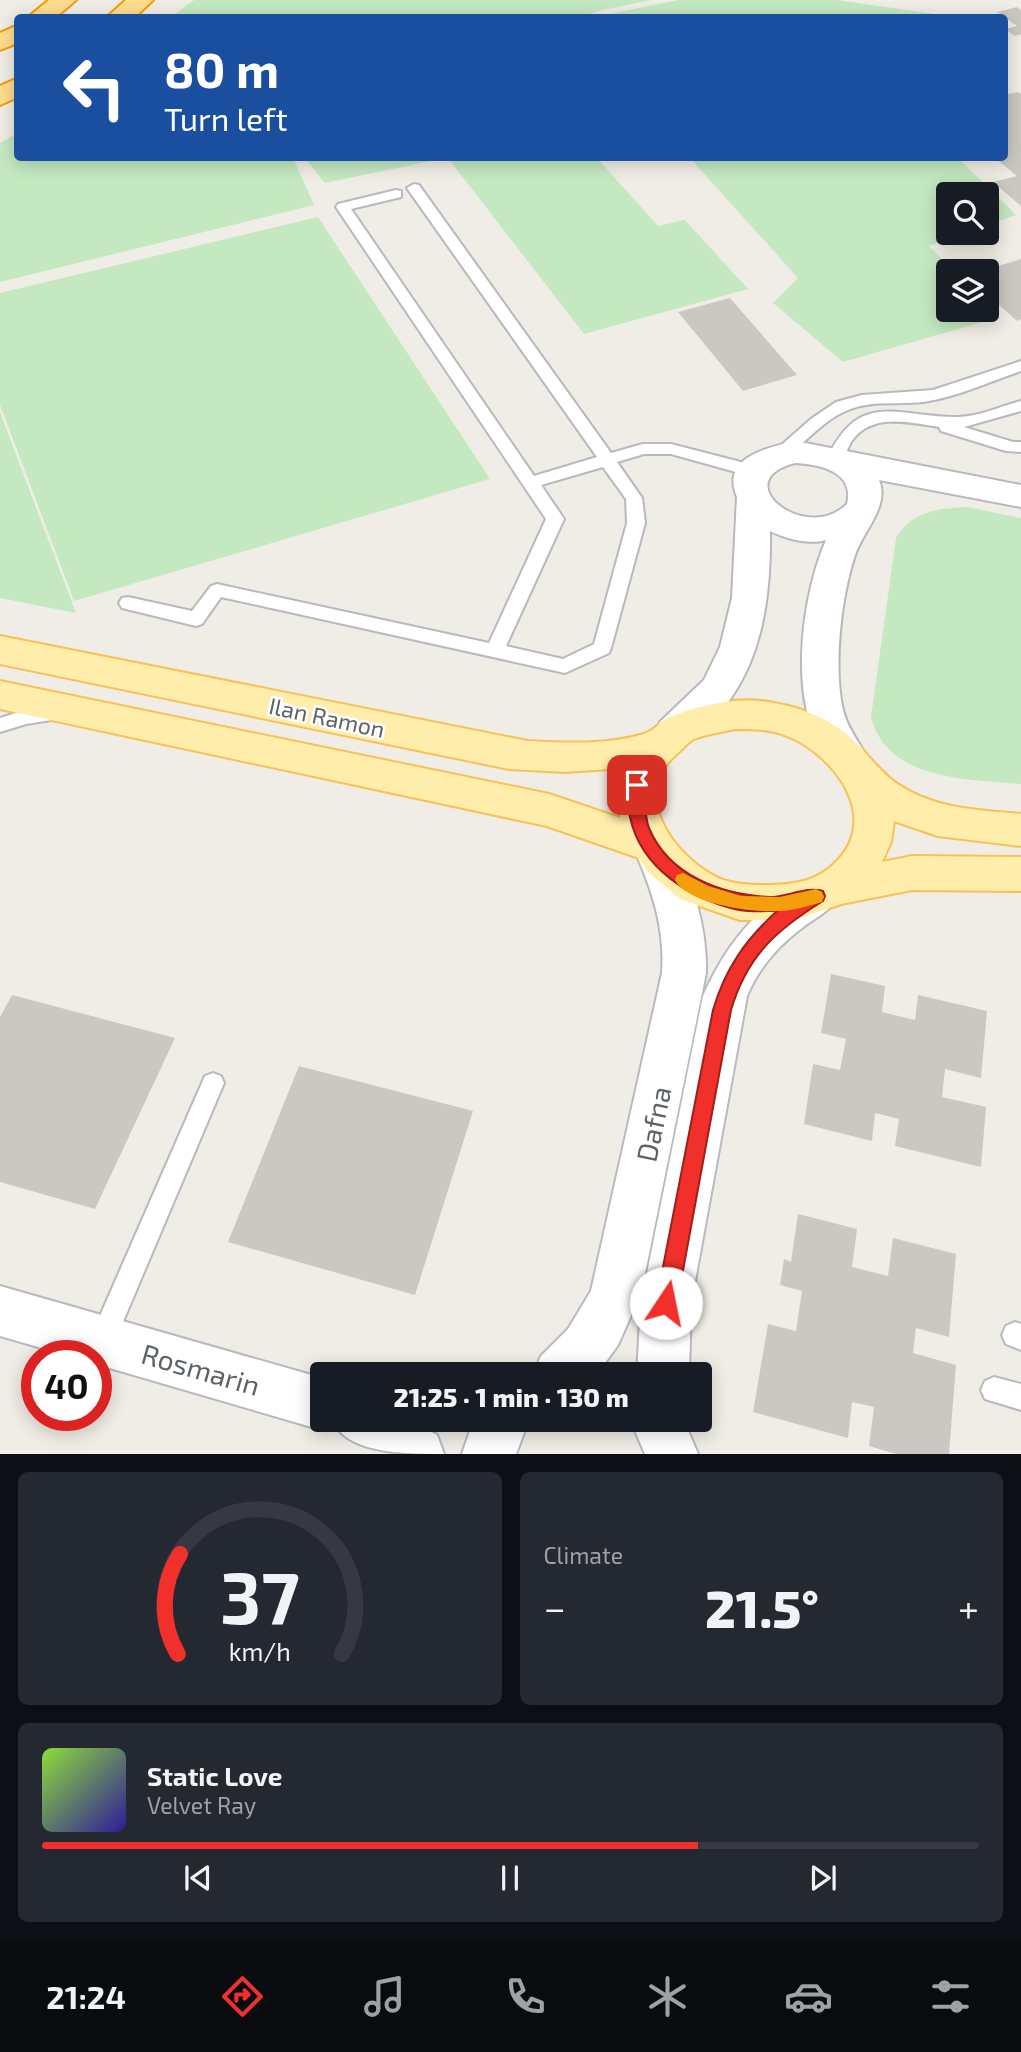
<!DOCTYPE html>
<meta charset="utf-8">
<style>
body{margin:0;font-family:"Exo 2",sans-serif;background:#242831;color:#f1f3f6;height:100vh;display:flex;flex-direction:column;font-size:26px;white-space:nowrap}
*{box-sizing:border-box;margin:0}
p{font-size:23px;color:#9ea1a6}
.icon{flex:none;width:38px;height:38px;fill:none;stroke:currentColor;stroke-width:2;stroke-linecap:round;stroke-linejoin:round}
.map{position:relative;height:1454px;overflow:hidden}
.details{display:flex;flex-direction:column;gap:18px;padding:18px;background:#0d0f14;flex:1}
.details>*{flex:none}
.top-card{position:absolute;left:14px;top:14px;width:994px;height:147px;border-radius:7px;box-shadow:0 4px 18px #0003;background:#1a4fa0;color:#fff;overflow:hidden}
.buttons{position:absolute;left:936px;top:182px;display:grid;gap:14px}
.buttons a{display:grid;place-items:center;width:63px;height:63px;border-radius:7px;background:#171b24;box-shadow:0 4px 18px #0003;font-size:35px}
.speed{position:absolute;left:21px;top:1340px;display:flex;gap:14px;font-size:35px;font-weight:700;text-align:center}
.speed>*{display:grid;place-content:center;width:91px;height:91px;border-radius:50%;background:#171b24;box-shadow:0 4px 18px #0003;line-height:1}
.speed .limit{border:10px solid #d22;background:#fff;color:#111}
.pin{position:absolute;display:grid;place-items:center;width:60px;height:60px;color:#fff;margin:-30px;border-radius:14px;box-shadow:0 4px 10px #0006}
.me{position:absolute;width:77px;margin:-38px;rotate:11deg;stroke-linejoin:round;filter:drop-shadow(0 0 5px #0008)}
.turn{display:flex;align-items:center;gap:24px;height:147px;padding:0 35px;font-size:32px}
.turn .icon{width:91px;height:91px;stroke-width:2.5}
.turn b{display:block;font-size:49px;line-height:60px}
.big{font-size:52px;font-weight:800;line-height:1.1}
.details .tile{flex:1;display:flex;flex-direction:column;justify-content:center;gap:10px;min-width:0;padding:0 24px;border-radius:10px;background:#242831}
.details .dial{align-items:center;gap:0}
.dial svg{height:182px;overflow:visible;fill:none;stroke:#363941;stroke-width:7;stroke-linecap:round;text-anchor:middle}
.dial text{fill:#f1f3f6;stroke:none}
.song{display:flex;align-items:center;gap:21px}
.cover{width:84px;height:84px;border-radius:10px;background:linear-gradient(135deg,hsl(90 70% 55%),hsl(250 70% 35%))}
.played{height:7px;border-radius:4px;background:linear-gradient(90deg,#f12f2b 70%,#363941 70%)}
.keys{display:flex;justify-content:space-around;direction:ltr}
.heat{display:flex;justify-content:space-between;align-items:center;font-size:38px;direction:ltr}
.details .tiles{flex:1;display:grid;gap:18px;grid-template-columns:1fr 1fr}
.tile:last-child{grid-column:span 2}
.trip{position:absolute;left:310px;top:1362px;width:402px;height:70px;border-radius:7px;background:#171b24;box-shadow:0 4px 18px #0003;font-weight:800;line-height:70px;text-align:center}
.menu{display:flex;height:112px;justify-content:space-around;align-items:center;background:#090b0e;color:#9ea1a6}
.menu .icon{width:49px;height:49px}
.menu .on{color:#f12f2b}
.menu b{font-size:32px;color:#f1f3f6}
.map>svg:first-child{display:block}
.green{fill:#c4e9c1}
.building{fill:#cbc8c3}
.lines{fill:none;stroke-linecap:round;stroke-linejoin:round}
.lane-casing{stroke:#b6b9bd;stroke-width:4}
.street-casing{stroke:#b6b9bd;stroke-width:4}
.secondary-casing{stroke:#b7bbc0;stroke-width:4}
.primary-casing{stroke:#f8c157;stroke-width:4}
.highway-casing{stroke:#f69b00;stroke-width:4}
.lane{fill:#fff;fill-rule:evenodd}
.street{fill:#fff;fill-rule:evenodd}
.secondary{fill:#fff;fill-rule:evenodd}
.primary{fill:#ffedac;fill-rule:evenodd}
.highway{fill:#ffdc8e;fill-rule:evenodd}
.route{fill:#f12f2b;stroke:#9d1f1c;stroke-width:2}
.slow{fill:#f59e0b}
.labels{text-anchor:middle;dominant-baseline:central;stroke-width:5;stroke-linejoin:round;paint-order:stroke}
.street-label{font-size:23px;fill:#5d6267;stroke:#fff}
.near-street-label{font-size:28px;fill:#5d6267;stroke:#fff}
</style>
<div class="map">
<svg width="1021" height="1454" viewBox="0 0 1021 1454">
<rect width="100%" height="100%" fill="#f0ede6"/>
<path class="green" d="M194,0H652L602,10L580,18L171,17Z
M678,0H837L956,17H594Z
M17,133L18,158H293L314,205L0,282V143Z
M305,158H439L440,159L325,183Z
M448,158H597L658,226L685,220L748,289L584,334Z
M690,158H958L1016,215L987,225V194H948V233H965L929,246L954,271H948V310H987V304L1000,317L843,362L773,303L798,278Z
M318,217L490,479L74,601L0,405V293Z
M0,412L76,613L0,598Z
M968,507L1021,518V784C968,779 887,781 871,717L896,538C912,511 939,508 968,507Z"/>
<path class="building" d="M1017,7L1021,10V34L1015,36L1005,29L1017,26L997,12Z
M1018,92L1021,94V206L993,182L1017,176L995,158H1004V95Z
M1021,259V319L1017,321L987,294V271H981Z
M730,298L797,375L743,391L678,312Z
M831,974L885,986L882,1012L915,1020L918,995L987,1011L981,1078L945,1069L942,1097L986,1107L981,1167L895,1146L899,1119L875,1113L872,1141L804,1124L813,1064L840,1070L846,1039L821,1033Z
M12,995L175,1038L95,1209L0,1182V1017Z
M299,1066L473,1111L415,1295L228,1242Z
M798,1214L857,1229L852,1267L888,1276L893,1238L956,1254L949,1337L916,1328L913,1353L956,1365L949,1454H896L869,1446L874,1407L852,1402L848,1438L753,1412L768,1324L796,1331L802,1291L780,1285L784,1259L791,1262Z"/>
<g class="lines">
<g class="lane-casing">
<path id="lane" d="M414,184L419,185L611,453L643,444H671L760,467L762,471L760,475L754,477L671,454H644L617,462L642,498L645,523L611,648L609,653L565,673L221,597L202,624L196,626L122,608L119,603L122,598L128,597L192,611L211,586L217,584L489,643L546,519L336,207L338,204L396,190L401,191V197L351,209L534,476L597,457L407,188ZM603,467L626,499L627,523L594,644L563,659L506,646L564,519L541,485Z
M1021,361V371C989,382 957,397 923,402C898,405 871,400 848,410C823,420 805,443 784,459L778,460L770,455L811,419L836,402L862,395L933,390Z
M1021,401V411L964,427L1013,442H1021V452L1006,451L941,431L939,427C911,423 875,413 854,438C848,445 846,455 841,463H829L827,459C859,389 897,417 957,417C980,417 1000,406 1021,401Z
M57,706L64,708L67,713L64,718L26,724L0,732V718L26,710Z
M213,1073L221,1076L224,1083L111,1350L102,1354L93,1350L89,1341L205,1076Z
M1015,1322L1021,1324V1350L1006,1344L1002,1335L1006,1326Z
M994,1377L1021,1384V1410L985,1399L981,1390L985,1381Z"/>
</g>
<g class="street-casing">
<path id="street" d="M795,441L1021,485V507L879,480C890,506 863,531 855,555C841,597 833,667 843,710C847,727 857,739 865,754L859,765C839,771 831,766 821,748C789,694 802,596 826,540C808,545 787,539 770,531C771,602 761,675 707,726C692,740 681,749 660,742L655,732L660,722L704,680L720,647L732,598L737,497C720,457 768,448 795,441ZM795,463C820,464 855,472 847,504C806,545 725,481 795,463Z
M0,1286L322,1378V1419H410L437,1435L444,1454C408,1454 352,1454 335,1425L322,1430L96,1364V1356H69L0,1336Z"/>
</g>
<g class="secondary-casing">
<path id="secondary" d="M659,841L674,846C694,886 707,928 706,973L641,1293L618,1345L597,1374H533L541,1356L568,1329L591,1291L662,973C665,932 654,896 638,858L644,846Z
M817,879L832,884L838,896C830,912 816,917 802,928C778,946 758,969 747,996L691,1303L689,1374H637L641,1303L703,996C726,944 761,898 817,879Z
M474,1419H529L516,1454H462Z
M630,1419H683L698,1454H645Z"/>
</g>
<g class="primary-casing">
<path id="primary" d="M0,636L528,741C565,743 608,745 644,734C654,731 661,721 670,717C702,704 740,696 774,703C803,708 833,720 854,741C870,756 880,773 899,785C935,809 978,810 1021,814V846L938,836L894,821L891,842L882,862L912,856L1021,857V891L912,890L841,904L795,920H740L680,899L647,871L639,858L547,826L0,709V681L549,794L620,818L616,788L624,768L565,772L509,769L0,664ZM735,729C752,729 771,729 787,736C833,754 881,816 837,861C818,881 797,884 770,885C749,885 727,885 709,873C668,848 631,791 678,753C683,748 688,742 694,739C706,734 722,732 735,729Z"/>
</g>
<g class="highway-casing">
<path id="highway" d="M49,0H76L55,18H27Z
M126,0H153L134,18H106Z
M18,25V43L0,50V33Z
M18,78V97L0,105V86Z"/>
</g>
<use href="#lane" class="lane"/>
<use href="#street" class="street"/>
<use href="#secondary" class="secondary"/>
<use href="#primary" class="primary"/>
<use href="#highway" class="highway"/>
</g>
<path class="route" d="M637,779L642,781C647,790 643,814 649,828C669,876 722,895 770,897C787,897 807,886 823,891L825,896L823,901C776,930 747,956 731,1010L677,1303L674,1311L666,1314L659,1311L656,1303L713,1010C725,969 745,940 777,911C765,911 751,912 739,910C691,899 641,869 630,817C627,805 625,793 631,781Z"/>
<path class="slow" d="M683,873L708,886L741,896L780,897L816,889L822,892L824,897L822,902C809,906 792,911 778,911C754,913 687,904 675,880L677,875Z"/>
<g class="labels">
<g class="street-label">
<text transform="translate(327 717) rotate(12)">Ilan Ramon</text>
</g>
<g class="near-street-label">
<text transform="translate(653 1124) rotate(-78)">Dafna</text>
<text transform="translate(201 1369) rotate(16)">Rosmarin</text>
</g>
</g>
</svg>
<div class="buttons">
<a><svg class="icon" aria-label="search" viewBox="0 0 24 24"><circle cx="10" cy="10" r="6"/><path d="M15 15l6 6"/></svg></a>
<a><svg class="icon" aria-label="layers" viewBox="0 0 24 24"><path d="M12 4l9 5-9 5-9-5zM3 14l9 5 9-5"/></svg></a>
</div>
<div class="speed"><div class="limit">40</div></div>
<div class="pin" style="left:637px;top:785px;background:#d93025"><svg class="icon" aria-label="arrive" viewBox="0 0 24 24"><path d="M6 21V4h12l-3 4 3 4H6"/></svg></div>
<svg class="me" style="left:666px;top:1303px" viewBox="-20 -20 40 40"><circle r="19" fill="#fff"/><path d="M0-13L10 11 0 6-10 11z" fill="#f12f2b"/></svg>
<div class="trip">21:25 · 1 min · 130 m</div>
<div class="top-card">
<div class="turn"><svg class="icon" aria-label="left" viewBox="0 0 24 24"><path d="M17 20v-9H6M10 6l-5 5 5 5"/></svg><div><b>80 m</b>Turn left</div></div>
</div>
</div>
<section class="details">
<div class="tiles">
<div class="tile dial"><svg viewBox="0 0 100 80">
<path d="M14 69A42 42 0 1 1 86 69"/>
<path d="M14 69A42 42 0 0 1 15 25" stroke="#f12f2b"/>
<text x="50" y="56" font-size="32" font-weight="700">37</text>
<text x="50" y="72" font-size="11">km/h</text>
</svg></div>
<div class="tile"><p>Climate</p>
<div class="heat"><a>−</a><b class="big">21.5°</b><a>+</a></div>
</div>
<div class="tile">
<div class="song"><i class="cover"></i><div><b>Static Love</b><p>Velvet Ray</p></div></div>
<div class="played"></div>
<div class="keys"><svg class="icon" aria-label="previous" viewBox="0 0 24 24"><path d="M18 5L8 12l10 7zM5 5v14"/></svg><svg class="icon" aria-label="pause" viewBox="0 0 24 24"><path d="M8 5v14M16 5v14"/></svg><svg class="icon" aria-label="next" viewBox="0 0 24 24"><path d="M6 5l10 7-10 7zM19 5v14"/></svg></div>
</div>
</div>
</section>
<nav class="menu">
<b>21:24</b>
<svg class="icon on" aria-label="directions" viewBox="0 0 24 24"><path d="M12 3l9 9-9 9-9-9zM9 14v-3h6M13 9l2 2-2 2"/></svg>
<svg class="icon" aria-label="music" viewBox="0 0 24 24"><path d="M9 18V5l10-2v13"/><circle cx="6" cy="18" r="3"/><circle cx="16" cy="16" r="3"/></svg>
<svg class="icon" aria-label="phone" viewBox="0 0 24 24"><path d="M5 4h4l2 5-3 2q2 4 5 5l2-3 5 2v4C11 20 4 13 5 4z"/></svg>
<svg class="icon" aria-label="climate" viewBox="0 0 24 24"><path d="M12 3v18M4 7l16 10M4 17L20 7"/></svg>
<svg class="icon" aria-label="car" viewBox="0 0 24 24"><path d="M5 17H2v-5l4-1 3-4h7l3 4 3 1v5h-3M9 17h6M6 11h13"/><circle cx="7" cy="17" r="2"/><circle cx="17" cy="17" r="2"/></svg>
<svg class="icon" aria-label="filters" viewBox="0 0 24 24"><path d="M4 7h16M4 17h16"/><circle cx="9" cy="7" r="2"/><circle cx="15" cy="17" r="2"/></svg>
</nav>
